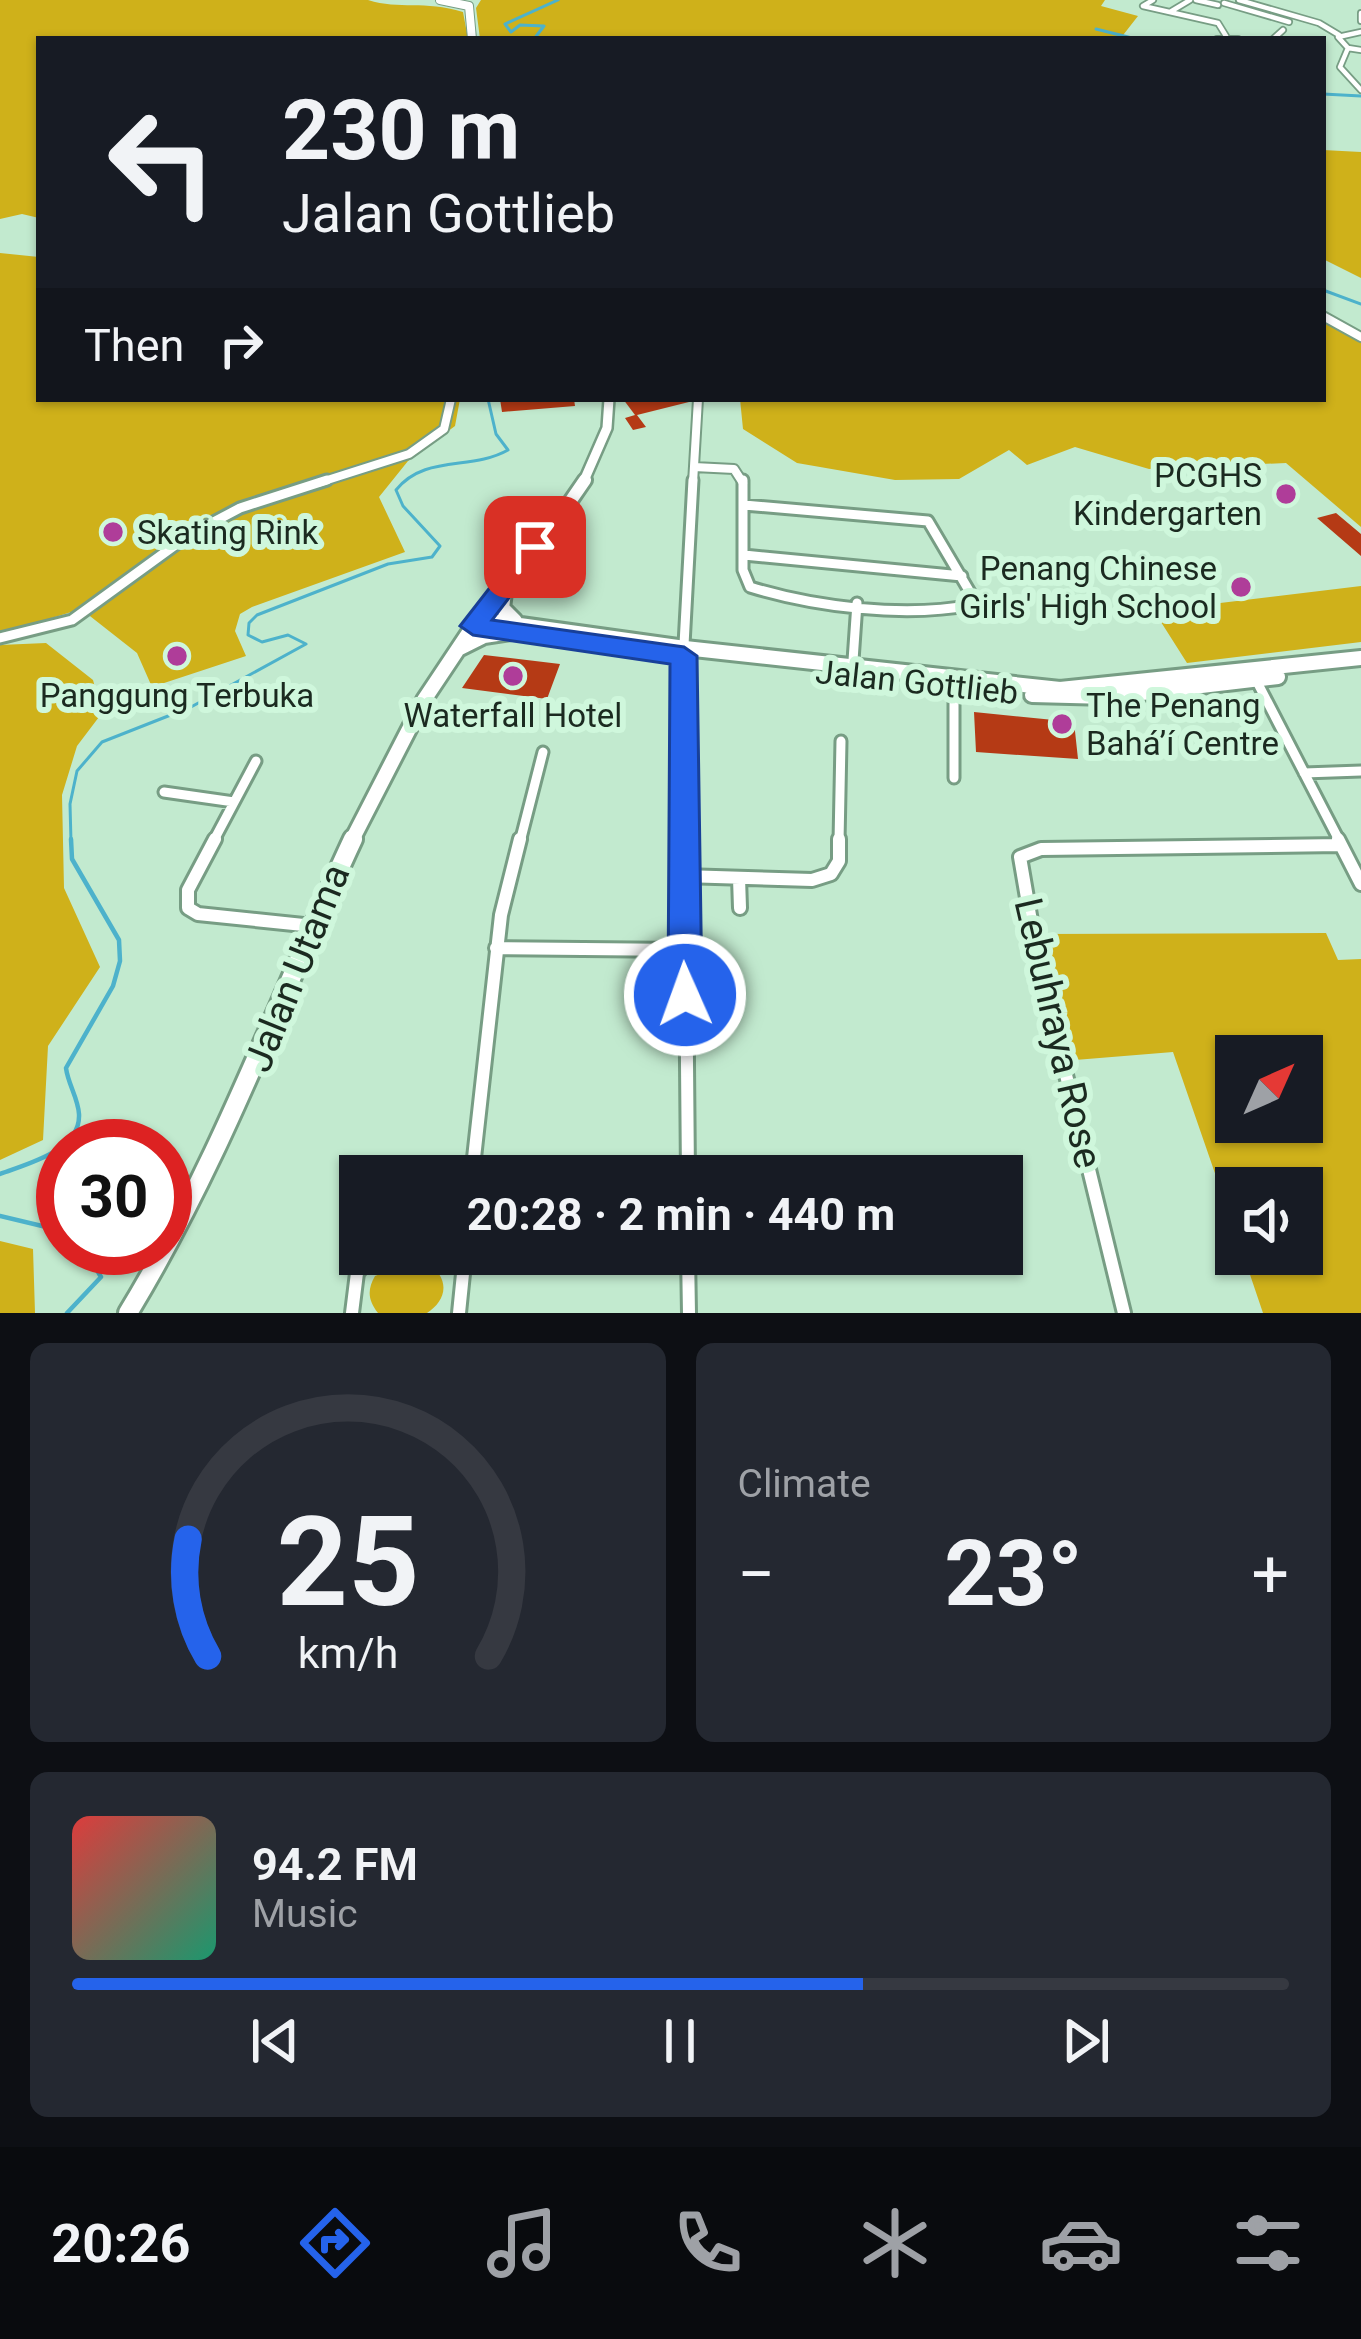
<!DOCTYPE html>
<meta charset="utf-8">
<style>
body{margin:0;font-family:Roboto,sans-serif;background:#242831;color:#f1f3f6;height:100vh;display:flex;flex-direction:column;font-size:45px;white-space:nowrap}
*{box-sizing:border-box;margin:0}
p{font-size:39px;color:#9ea1a6}
.icon{flex:none;width:66px;height:66px;fill:none;stroke:currentColor;stroke-width:2;stroke-linecap:round;stroke-linejoin:round}
.map{position:relative;height:1313px;overflow:hidden}
.side{display:flex;flex-direction:column;gap:30px;padding:30px;background:#0d0f14;flex:1}
.side>*{flex:none}
.guide{position:absolute;left:36px;top:36px;width:1290px;height:366px;border-radius:0px;box-shadow:0 3px 9px #0004;background:#171b24;color:#f1f3f6;overflow:hidden}
.needle{width:78px;rotate:45deg}
.tools{position:absolute;left:1215px;top:1035px;display:grid;gap:24px}
.tools a{display:grid;place-items:center;width:108px;height:108px;border-radius:0px;background:#171b24;box-shadow:0 3px 9px #0004;font-size:60px}
.speed{position:absolute;left:36px;top:1119px;display:flex;gap:24px;font-size:60px;font-weight:700;text-align:center}
.speed>*{display:grid;place-content:center;width:156px;height:156px;border-radius:50%;background:#171b24;box-shadow:0 3px 9px #0004;line-height:1}
.speed .limit{border:18px solid #d22;background:#fff;color:#111}
.pin{position:absolute;display:grid;place-items:center;width:102px;height:102px;color:#fff;margin:-51px;border-radius:24px;box-shadow:0 6px 18px #0006}
.me{position:absolute;width:132px;margin:-66px;rotate:358deg;stroke-linejoin:round;filter:drop-shadow(0 0 9px #0008)}
.turn{display:flex;align-items:center;gap:42px;height:252px;padding:0 48px;font-size:54px}
.turn .icon{width:156px;height:156px;stroke-width:2.5}
.turn b{display:block;font-size:84px;line-height:102px}
.then{display:flex;align-items:center;height:114px;padding:0 48px;background:#0003;gap:24px;font-size:45px}
.big{font-size:90px;font-weight:700;line-height:1.1}
.side .tile{flex:1;display:flex;flex-direction:column;justify-content:center;gap:18px;min-width:0;padding:0 42px;border-radius:18px;background:#242831}
.side .dial{align-items:center;gap:0}
.dial svg{height:312px;overflow:visible;fill:none;stroke:#363941;stroke-width:7;stroke-linecap:round;text-anchor:middle}
.dial text{fill:#f1f3f6;stroke:none}
.song{display:flex;align-items:center;gap:36px}
.cover{width:144px;height:144px;border-radius:18px;background:linear-gradient(135deg,hsl(0 70% 55%),hsl(160 70% 35%))}
.played{height:12px;border-radius:6px;background:linear-gradient(90deg,#2563eb 65%,#363941 65%)}
.keys{display:flex;justify-content:space-around;direction:ltr}
.heat{display:flex;justify-content:space-between;align-items:center;font-size:66px;direction:ltr}
.side .tiles{flex:1;display:grid;gap:30px;grid-template-columns:1fr 1fr}
.tile:last-child{grid-column:span 2}
.trip{position:absolute;left:339px;top:1155px;width:684px;height:120px;border-radius:0px;background:#171b24;box-shadow:0 3px 9px #0004;font-weight:700;line-height:120px;text-align:center}
.menu{display:flex;height:192px;justify-content:space-around;align-items:center;background:#090b0e;color:#9ea1a6}
.menu .icon{width:84px;height:84px}
.menu .active{color:#2563eb}
.menu b{font-size:54px;color:#f1f3f6}
.map>svg:first-child{display:block}
.green{fill:#cfb11a;fill-rule:evenodd}
.lines{fill:none;stroke-linecap:round;stroke-linejoin:round}
.stream-far1{stroke:#4db2cb;stroke-width:3}
.stream{stroke:#4db2cb;stroke-width:4.5}
.building{fill:#b53a15}
.street-far3-casing{stroke:#779d84;stroke-width:8}
.street-far2-casing{stroke:#779d84;stroke-width:12}
.street-far1-casing{stroke:#779d84;stroke-width:15}
.street-casing{stroke:#779d84;stroke-width:18}
.secondary-far2-casing{stroke:#779d84;stroke-width:10}
.secondary-far1-casing{stroke:#779d84;stroke-width:14}
.secondary-casing{stroke:#779d84;stroke-width:18}
.primary-far1-casing{stroke:#779d84;stroke-width:20}
.primary-casing{stroke:#779d84;stroke-width:24}
.street-far3{stroke:#fff;stroke-width:4.5}
.street-far2{stroke:#fff;stroke-width:8}
.street-far1{stroke:#fff;stroke-width:9}
.street{stroke:#fff;stroke-width:12}
.secondary-far2{stroke:#fff;stroke-width:8}
.secondary-far1{stroke:#fff;stroke-width:9}
.secondary{stroke:#fff;stroke-width:12}
.primary-far1{stroke:#fff;stroke-width:14}
.primary{stroke:#fff;stroke-width:18}
.route{fill:#2563eb;stroke:#184099;stroke-width:3}
.poi-dot{fill:#af3d99;stroke:#cff7dc;stroke-width:4.5}
.labels{text-anchor:middle;dominant-baseline:central;stroke-width:12;stroke-linejoin:round;paint-order:stroke}
.poi-label{font-size:33px;fill:#1b2a20;stroke:#cff7dc;text-anchor:end}
.street-label{font-size:33px;fill:#1b2a20;stroke:#cff7dc}
.near-street-label{font-size:39px;fill:#1b2a20;stroke:#cff7dc}
</style>
<div class="map">
<svg width="1361" height="1313" viewBox="0 0 1361 1313">
<rect width="100%" height="100%" fill="#c2eacf"/>
<path class="green" d="M0,0H368C400,10 424,0 463,12L468,39H39V218L22,214L0,219Z
M481,0H1105L1101,6L1138,16L1120,39H480L476,8Z
M1323,150L1361,152V278L1323,259Z
M0,253L39,257V399H460L455,426L408,461L379,497L405,552L252,607L240,614L235,631L246,656L152,687L137,653L81,609L0,634Z
M1323,320L1361,341V527L1286,463L1149,469L1075,447L1027,465L1009,450L959,479L895,480L797,463L743,429L740,399H1323Z
M1361,586V642L1187,663L1154,611Z
M46,643L93,680L102,713L77,746L62,795L64,888L100,967L48,1046L43,1140L0,1160V645Z
M1326,933L1338,960L1361,959V1313H1263L1243,1254H1302V1188H1236V1234L1173,1052L1075,1060L1042,934ZM1236,1056H1302V1122H1236Z
M0,1241L33,1249L35,1313H0Z
M390,1270L439,1274C449,1289 441,1304 427,1313H378C368,1300 367,1290 375,1276Z"/>
<g class="lines">
<path class="stream-far1" d="M1096,29L1136,39
M534,39L544,26L520,25L511,32L505,24L558,0
M1323,94L1361,96
M1323,290L1361,304
M71,842L70,804L77,771L102,742L191,707L306,644L288,635L262,642L248,635L249,623L257,615L388,564L432,557L440,546L403,506L396,490C425,454 471,471 508,450L496,434L488,399"/>
<path class="stream" d="M0,1174C26,1164 81,1151 79,1114C78,1098 68,1084 66,1068L113,986L120,961L119,940L72,859L71,839
M0,1216L63,1231
M67,1313L101,1277L84,1248"/>
</g>
<path class="building" d="M500,399H574L575,406L502,412Z
M623,399H689V402L637,415L646,427L633,430L625,418L635,415Z
M1336,513L1361,534V556L1317,518Z
M484,655L560,664L547,699L462,688Z
M974,712L1074,722L1078,759L976,752Z"/>
<g class="lines">
<g class="street-far3-casing">
<path id="street-far3" d="M1153,0L1143,6L1218,23L1226,36
M1196,0L1218,5
M1239,0L1319,23L1339,35
M1224,3L1289,22
M1170,12L1190,0
M1361,13V21
M1361,32L1338,37L1348,48L1361,50
M1217,39H1238
M1273,39L1283,30
M1348,48L1340,67L1361,90"/>
</g>
<g class="street-far2-casing">
<path id="street-far2" d="M1323,316L1361,337
M694,467L734,469L743,483
M318,483L409,454L444,429L451,399
M693,483L698,399"/>
</g>
<g class="street-far1-casing">
<path id="street-far1" d="M743,480V570L750,587C815,607 904,618 972,605L974,599L928,521L744,505
M744,555L962,576
M0,638L72,620L189,535L240,508L327,480
M852,675L857,603
M1254,676L1340,842
M954,686V778
M1304,773L1361,771
M164,792L234,802
M213,842L256,761
M520,842L543,752
M685,842L683,663L693,480
M839,842L841,741"/>
</g>
<g class="street-casing">
<path id="street" d="M215,839L188,890V908L198,914L313,926
M685,839L688,1176
M1338,839L1361,884
M683,876L812,880L831,874L839,861V839
M739,878L740,908
M496,948L683,950
M472,1176L501,915L520,839
M688,1254L689,1313
M352,1313L357,1273L368,1260L465,1257
M459,1313L465,1254
M1124,1313L1037,956L1020,857L1041,849L1341,845"/>
</g>
<g class="secondary-far2-casing">
<path id="secondary-far2" d="M440,0L469,6L472,39"/>
</g>
<g class="secondary-far1-casing">
<path id="secondary-far1" d="M583,483L607,428L609,399"/>
</g>
<g class="secondary-casing">
<path id="secondary" d="M478,619L541,544L585,480"/>
</g>
<g class="primary-far1-casing">
<path id="primary-far1" d="M505,585L502,608L515,621
M460,648L484,636L511,632
M1032,695L1108,697L1278,677
M351,842L424,700L478,619L685,648L1060,689L1361,658"/>
</g>
<g class="primary-casing">
<path id="primary" d="M128,1313C222,1158 277,1002 353,839"/>
</g>
<use href="#street-far3" class="street-far3"/>
<use href="#street-far2" class="street-far2"/>
<use href="#street-far1" class="street-far1"/>
<use href="#street" class="street"/>
<use href="#secondary-far2" class="secondary-far2"/>
<use href="#secondary-far1" class="secondary-far1"/>
<use href="#secondary" class="secondary"/>
<use href="#primary-far1" class="primary-far1"/>
<use href="#primary" class="primary"/>
</g>
<path class="route" d="M535,539L548,547L492,620L684,647L697,656L702,995L697,1005L685,1010L673,1005L668,995L670,664L473,635L460,626L526,541Z"/>
<g class="poi-dot">
<circle cx="1286" cy="494" r="12"/>
<circle cx="113" cy="532" r="12"/>
<circle cx="1241" cy="587" r="12"/>
<circle cx="177" cy="656" r="12"/>
<circle cx="513" cy="676" r="12"/>
<circle cx="1062" cy="724" r="12"/>
</g>
<g class="labels">
<g class="poi-label">
<text x="1262" y="475">PCGHS<tspan x="1262" dy="38">Kindergarten</tspan></text>
<text x="137" y="532" text-anchor="start">Skating Rink</text>
<text x="1217" y="568">Penang Chinese<tspan x="1217" dy="38">Girls' High School</tspan></text>
<text x="177" y="695" text-anchor="middle">Panggung Terbuka</text>
<text x="1086" y="705" text-anchor="start">The Penang<tspan x="1086" dy="38">Bahá’í Centre</tspan></text>
<text x="513" y="715" text-anchor="middle">Waterfall Hotel</text>
</g>
<g class="street-label">
<text transform="translate(917 682) rotate(6)">Jalan Gottlieb</text>
</g>
<g class="near-street-label">
<text transform="translate(297 968) rotate(-68)">Jalan Utama</text>
<text transform="translate(1058 1033) rotate(77)">Lebuhraya Rose</text>
</g>
</g>
</svg>
<div class="tools">
<a><svg class="needle" viewBox="-14 -14 28 28"><path d="M0-13l5 13h-10z" fill="#e53935"/><path d="M0 13l5-13h-10z" fill="#9ea1a6"/></svg></a>
<a><svg class="icon" aria-label="sound" viewBox="0 0 24 24"><path d="M4 9h4l5-4v14l-5-4H4zM17 9q2 3 0 6"/></svg></a>
</div>
<div class="speed"><div class="limit">30</div></div>
<div class="pin" style="left:535px;top:547px;background:#d93025"><svg class="icon" aria-label="arrive" viewBox="0 0 24 24"><path d="M6 21V4h12l-3 4 3 4H6"/></svg></div>
<svg class="me" style="left:685px;top:995px" viewBox="-20 -20 40 40"><circle r="17" fill="#2563eb" stroke="#fff" stroke-width="3"/><path d="M0-11L8 9 0 5-8 9z" fill="#fff"/></svg>
<div class="trip">20:28 · 2 min · 440 m</div>
<div class="guide">
<div class="turn"><svg class="icon" aria-label="left" viewBox="0 0 24 24"><path d="M17 20v-9H6M10 6l-5 5 5 5"/></svg><div><b>230 m</b>Jalan Gottlieb</div></div>
<div class="then">Then<svg class="icon" aria-label="right" viewBox="0 0 24 24"><path d="M7 20v-9h11M14 6l5 5-5 5"/></svg></div>
</div>
</div>
<section class="side">
<div class="tiles">
<div class="tile dial"><svg viewBox="0 0 100 80">
<path d="M14 69A42 42 0 1 1 86 69"/>
<path d="M14 69A42 42 0 0 1 9 39" stroke="#2563eb"/>
<text x="50" y="56" font-size="32" font-weight="700">25</text>
<text x="50" y="72" font-size="11">km/h</text>
</svg></div>
<div class="tile"><p>Climate</p>
<div class="heat"><a>−</a><b class="big">23°</b><a>+</a></div>
</div>
<div class="tile">
<div class="song"><i class="cover"></i><div><b>94.2 FM</b><p>Music</p></div></div>
<div class="played"></div>
<div class="keys"><svg class="icon" aria-label="previous" viewBox="0 0 24 24"><path d="M18 5L8 12l10 7zM5 5v14"/></svg><svg class="icon" aria-label="pause" viewBox="0 0 24 24"><path d="M8 5v14M16 5v14"/></svg><svg class="icon" aria-label="next" viewBox="0 0 24 24"><path d="M6 5l10 7-10 7zM19 5v14"/></svg></div>
</div>
</div>
</section>
<nav class="menu">
<b>20:26</b>
<svg class="icon active" aria-label="directions" viewBox="0 0 24 24"><path d="M12 3l9 9-9 9-9-9zM9 14v-3h6M13 9l2 2-2 2"/></svg>
<svg class="icon" aria-label="music" viewBox="0 0 24 24"><path d="M9 18V5l10-2v13"/><circle cx="6" cy="18" r="3"/><circle cx="16" cy="16" r="3"/></svg>
<svg class="icon" aria-label="phone" viewBox="0 0 24 24"><path d="M5 4h4l2 5-3 2q2 4 5 5l2-3 5 2v4C11 20 4 13 5 4z"/></svg>
<svg class="icon" aria-label="climate" viewBox="0 0 24 24"><path d="M12 3v18M4 7l16 10M4 17L20 7"/></svg>
<svg class="icon" aria-label="car" viewBox="0 0 24 24"><path d="M5 17H2v-5l4-1 3-4h7l3 4 3 1v5h-3M9 17h6M6 11h13"/><circle cx="7" cy="17" r="2"/><circle cx="17" cy="17" r="2"/></svg>
<svg class="icon" aria-label="filters" viewBox="0 0 24 24"><path d="M4 7h16M4 17h16"/><circle cx="9" cy="7" r="2"/><circle cx="15" cy="17" r="2"/></svg>
</nav>
